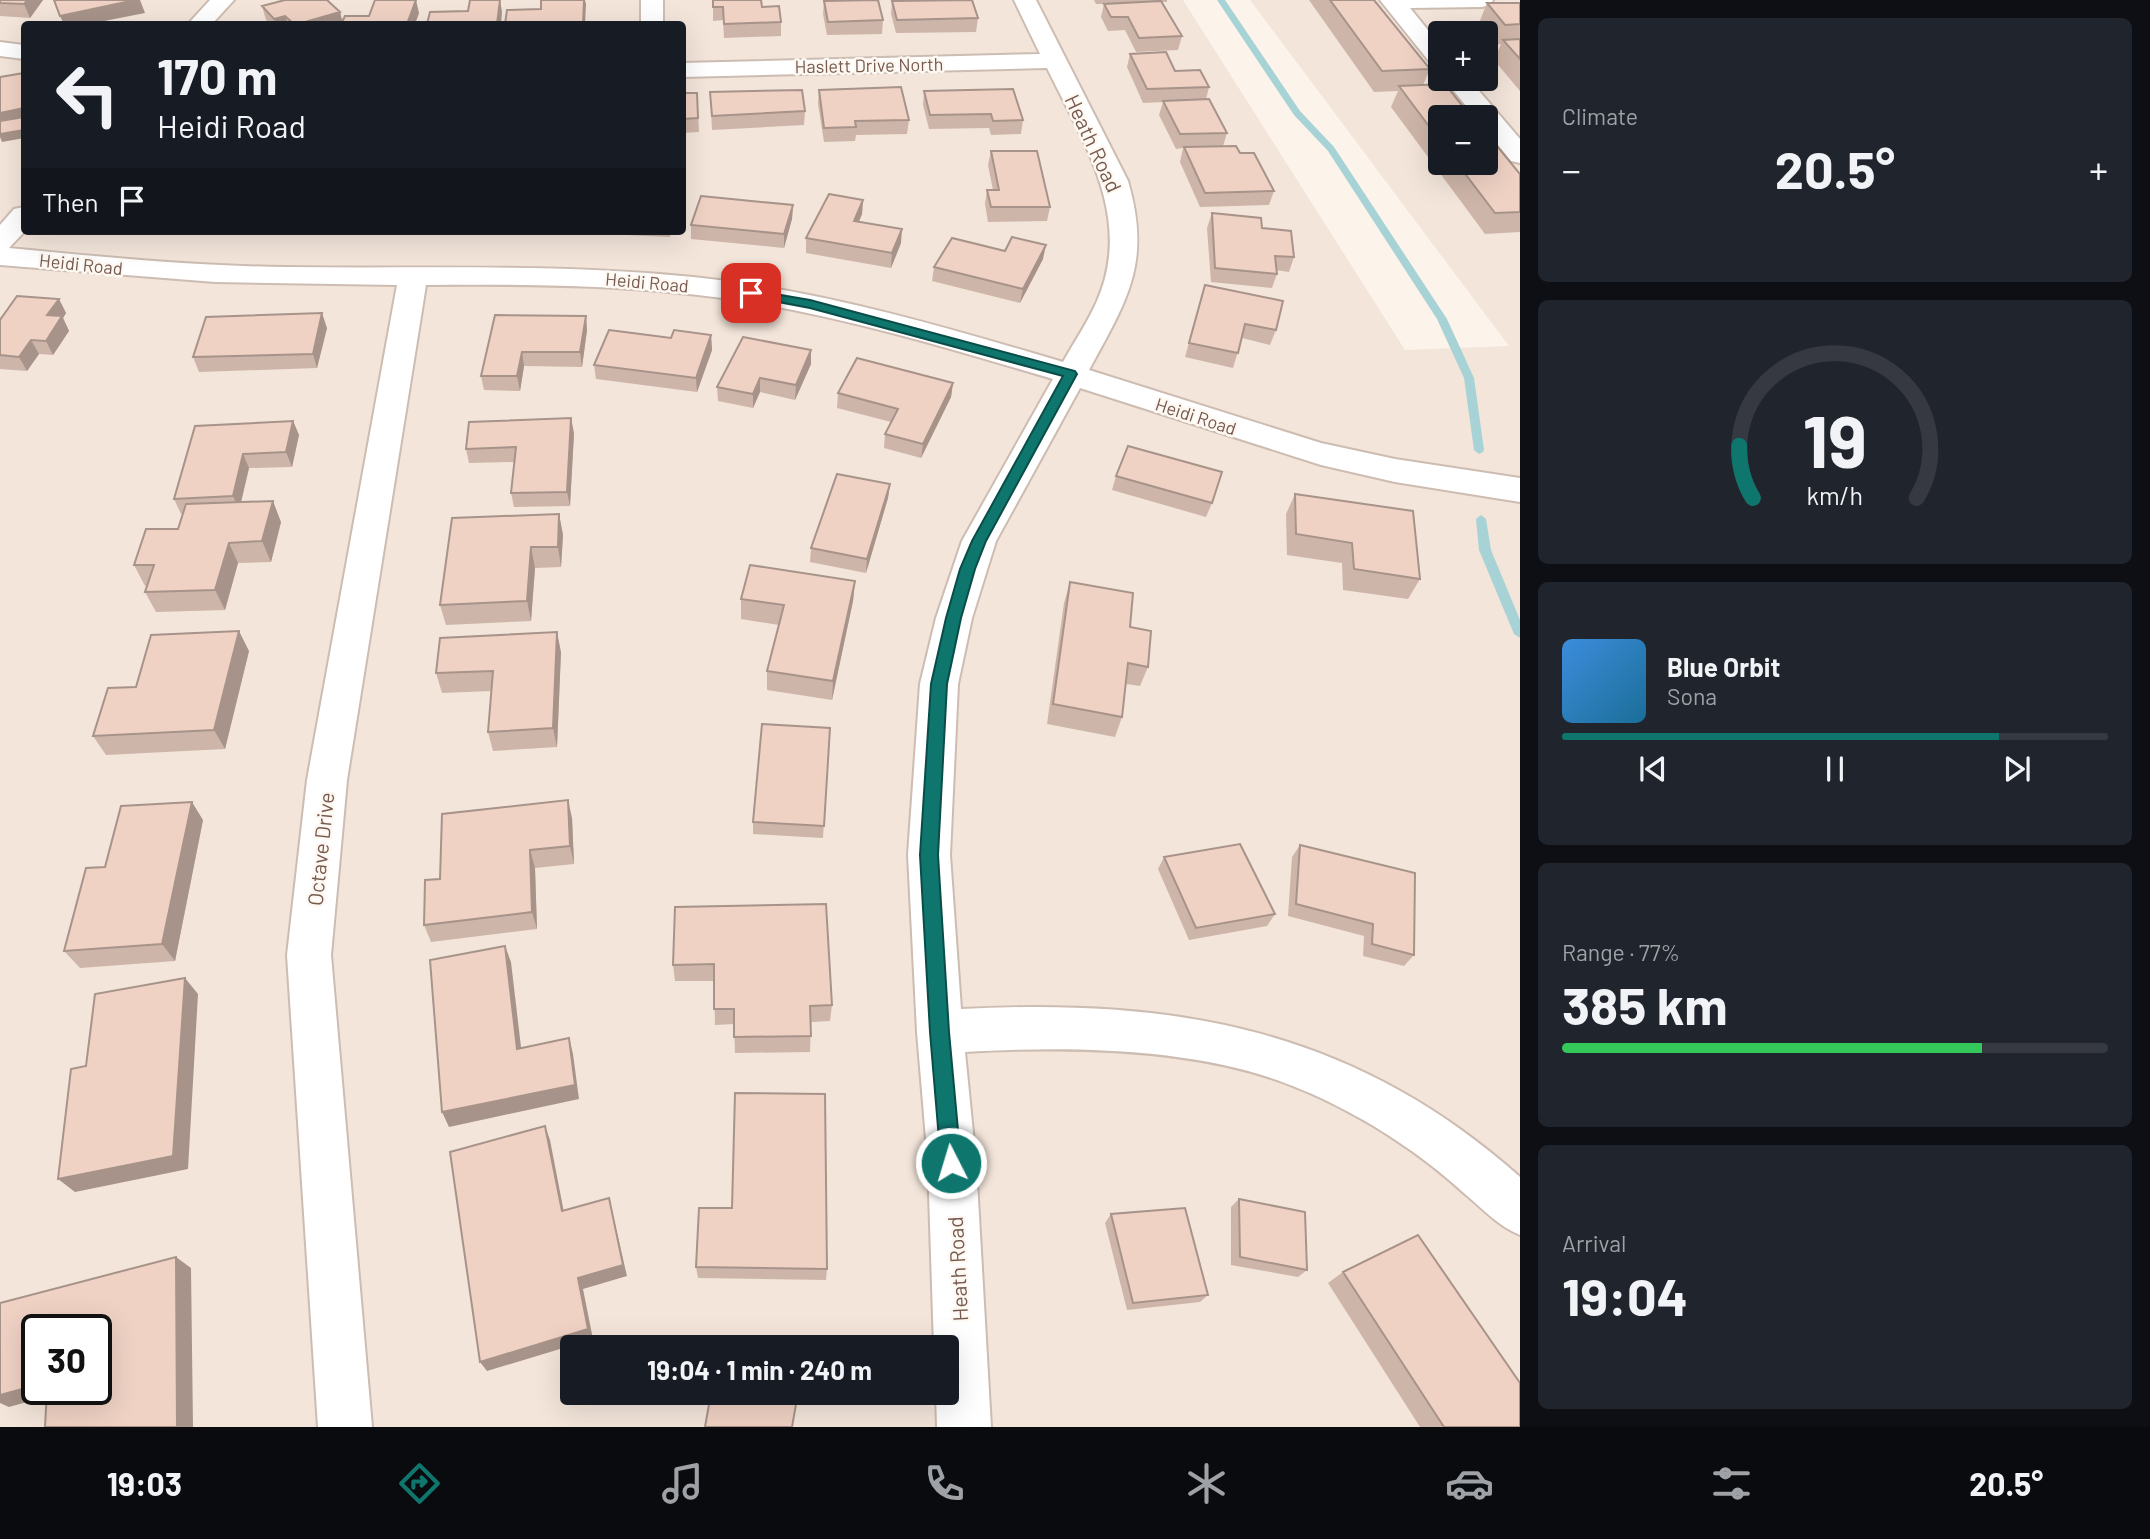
<!DOCTYPE html>
<meta charset="utf-8">
<style>
body{margin:0;font-family:Barlow,sans-serif;background:#20242c;color:#f1f3f6;height:100vh;display:flex;flex-direction:column;font-size:26px;white-space:nowrap}
*{box-sizing:border-box;margin:0}
p{font-size:23px;color:#9ea1a6}
.icon{flex:none;width:38px;height:38px;fill:none;stroke:currentColor;stroke-width:2;stroke-linecap:round;stroke-linejoin:round}
.map{position:relative;flex:1;overflow:hidden}
.drawer{display:flex;flex-direction:column;gap:18px;padding:18px;background:#0d0f14;width:630px}
.drawer>*{flex:none}
.top-card{position:absolute;left:21px;top:21px;width:665px;height:214px;border-radius:7px;box-shadow:0 7px 28px #0002;background:#171b24;color:#f1f3f6;overflow:hidden}
.fabs{position:absolute;left:1428px;top:21px;display:grid;gap:14px}
.fabs a{display:grid;place-items:center;width:70px;height:70px;border-radius:7px;background:#171b24;box-shadow:0 7px 28px #0002;font-size:35px}
.speed{position:absolute;left:21px;top:1314px;display:flex;gap:14px;font-size:35px;font-weight:700;text-align:center}
.speed>*{display:grid;place-content:center;width:91px;height:91px;border-radius:50%;background:#171b24;box-shadow:0 7px 28px #0002;line-height:1}
.speed .limit{border:4px solid #111;border-radius:10px;background:#fff;color:#111}
.pin{position:absolute;display:grid;place-items:center;width:60px;height:60px;color:#fff;margin:-30px;border-radius:14px;box-shadow:0 4px 10px #0006}
.me{position:absolute;width:77px;margin:-38px;rotate:355deg;stroke-linejoin:round;filter:drop-shadow(0 0 5px #0008)}
.turn{display:flex;align-items:center;gap:24px;height:147px;padding:0 21px;font-size:32px}
.turn .icon{width:91px;height:91px;stroke-width:2.5}
.turn b{display:block;font-size:49px;line-height:60px}
.then{display:flex;align-items:center;height:66px;padding:0 21px;background:#0003;gap:14px;font-size:26px}
.big{font-size:52px;font-weight:700;line-height:1.1}
.drawer .card{flex:1;display:flex;flex-direction:column;justify-content:center;gap:10px;min-width:0;padding:0 24px;border-radius:10px;background:#20242c}
.drawer .dial{align-items:center;gap:0}
.dial svg{height:182px;overflow:visible;fill:none;stroke:#363941;stroke-width:7;stroke-linecap:round;text-anchor:middle}
.dial text{fill:#f1f3f6;stroke:none}
.song{display:flex;align-items:center;gap:21px}
.cover{width:84px;height:84px;border-radius:10px;background:linear-gradient(135deg,hsl(210 70% 55%),hsl(200 70% 35%))}
.played{height:7px;border-radius:4px;background:linear-gradient(90deg,#0f766e 80%,#363941 80%)}
.keys{display:flex;justify-content:space-around;direction:ltr}
.heat{display:flex;justify-content:space-between;align-items:center;font-size:38px;direction:ltr}
.charge{height:10px;border-radius:5px;background:linear-gradient(90deg,#34c759 77%,#363941 0)}
.trip{position:absolute;left:560px;top:1335px;width:399px;height:70px;border-radius:7px;background:#171b24;box-shadow:0 7px 28px #0002;font-weight:700;line-height:70px;text-align:center}
.tab-bar{display:flex;height:112px;justify-content:space-around;align-items:center;background:#090b0e;color:#9ea1a6}
.tab-bar .icon{width:49px;height:49px}
.tab-bar .selected{color:#0f766e}
.tab-bar b{font-size:32px;color:#f1f3f6}
main{display:flex;flex:1;min-height:0}
.map>svg:first-child{display:block}
.residential{fill:#f3e5da;fill-rule:evenodd}
.lines{fill:none;stroke-linecap:round;stroke-linejoin:round}
.stream{fill:#a7d2d6;fill-rule:evenodd}
.street-casing{stroke:#cdbcb1;stroke-width:4}
.street{fill:#fff;fill-rule:evenodd}
.wall{fill:#ceb5a9}
.shaded-wall{fill:#a79389}
.building{fill:#efd2c4;stroke:#a79389;stroke-width:2}
.route{fill:#0f766e;stroke:#0a4d48;stroke-width:2}
.labels{text-anchor:middle;dominant-baseline:central;stroke-width:5;stroke-linejoin:round;paint-order:stroke}
.far-street-label{font-size:18px;fill:#765a4f;stroke:#fef8f2}
.street-label{font-size:21px;fill:#765a4f;stroke:#fef8f2}
</style>
<main>
<div class="map">
<svg width="1520" height="1427" viewBox="0 0 1520 1427">
<rect width="100%" height="100%" fill="#fcf4eb"/>
<path class="residential" d="M0,0H1183L1405,350L1509,346L1250,0H1520V1427H0ZM24,24H682V231H24ZM1440,33H1486V79H1440ZM1440,117H1486V163H1440ZM37,1330H96V1390H37ZM572,1348H947V1393H572Z"/>
<g class="lines">
<path class="stream" d="M1217,0H1225L1300,111L1334,147L1447,319L1474,378L1484,450L1483,452L1479,454L1474,450L1464,378L1437,319L1328,151L1294,115Z
M1481,515L1486,519L1491,550L1520,620V638L1514,634L1479,550L1476,519Z"/>
<g class="street-casing">
<path id="street" d="M210,0H234L212,24H188Z
M641,0H663V24H641Z
M1014,0H1036L1128,181C1152,263 1127,300 1089,370L1321,443L1395,459L1520,478V502L1395,482L1321,465L1080,388L996,541L972,618L958,684L950,855L961,1009C1177,998 1354,1029 1520,1177V1235C1498,1226 1483,1209 1465,1194C1443,1174 1419,1155 1394,1139C1369,1122 1328,1100 1300,1089C1203,1047 1069,1046 965,1052L976,1163L991,1427H937L936,1393H947V1348H934L928,1163L917,1032L908,855L920,684L936,618L962,541L1053,379C955,350 856,320 755,303C646,285 536,284 426,285L347,780L331,955L372,1427H318L287,955L307,780L397,285L215,282L0,265V225L14,209L24,207L25,231L9,248C101,257 193,266 286,267C422,269 558,263 693,277C819,290 942,326 1063,362C1074,342 1088,322 1097,301C1134,217 1083,142 1047,68L682,77V63L1040,54Z
M1380,0H1493L1490,5L1482,7L1410,8L1440,45V67L1432,65Z
M0,42L24,45V59L0,56Z
M1444,79H1469L1520,139V163L1511,161L1486,130V117H1475Z"/>
</g>
<use href="#street" class="street"/>
</g>
<path class="wall" d="M0,0H43L30,18L0,16Z
M713,0L762,7L781,22V36L724,38L723,20L713,21Z
M1094,0H1167V2H1162L1182,36L1178,50L1136,52L1125,30L1108,31L1101,17L1104,4H1096Z
M1309,0H1374L1430,69L1423,85L1440,117V163H1486L1520,174V232L1485,234L1391,107L1398,91L1374,92Z
M824,1L883,20L882,34L827,35L823,14Z
M892,1L978,18L976,32L896,33L891,14Z
M1487,3H1520V91L1494,60L1501,44L1496,45L1479,23Z
M262,6L340,12L342,21L369,16L419,13L415,24H271L266,20Z
M1130,54L1175,71L1209,87L1206,99L1227,133L1223,146L1240,153L1274,191L1269,205L1200,207L1180,162L1183,148L1176,149L1159,115L1163,102L1143,103L1127,67Z
M819,90L909,120L907,134L856,135L855,141L824,142L818,104Z
M924,91L1023,120L1021,134L991,135L989,128L929,129L923,105Z
M710,92L805,111L804,125L712,130Z
M682,93H697L699,132L682,133Z
M991,151L1050,207L1047,221L988,222L985,204L987,190H993L988,165Z
M863,200L862,214L859,222L901,243L891,268L806,253V238Z
M793,205L792,219L784,248L691,239V225Z
M1212,213L1262,228L1294,257L1289,272L1276,270L1277,274L1272,288L1211,282L1207,228Z
M347,231H403L348,232Z
M627,231H671L670,237L627,235Z
M1043,259L1020,303L932,281L934,267Z
M59,299L66,313L63,318L69,331L53,355L39,354L27,371L0,369V320Z
M1201,299L1276,330L1270,345L1242,338L1233,368L1185,357Z
M495,315L586,316L587,330L582,367L524,366L520,391L484,390L481,376Z
M327,328L317,368L199,372L193,357Z
M711,335L712,350L697,392L596,379L594,365L671,338Z
M811,364L795,400L760,392L753,408L718,401L717,387Z
M953,383L951,397L921,458L884,448L885,434L891,422L837,408L838,393Z
M293,421L299,435L292,467L249,468L241,503L281,522L271,562L238,563L225,610L156,612L145,592L147,585L145,586L134,565L178,529L183,513L181,514L174,499Z
M574,433L570,506L514,507L511,493L514,462L469,463L466,449Z
M1116,476L1212,503L1206,517L1112,490Z
M890,484L888,498L866,573L810,562L811,548Z
M1295,494L1420,579L1408,599L1343,590L1342,563L1287,555L1286,514Z
M559,514L563,535L561,567L535,568L531,621L446,625L440,605Z
M855,581L853,601L832,700L767,690V671L779,625L741,619V599Z
M1070,582L1130,627L1148,667L1140,686L1126,684L1122,717L1115,737L1047,724L1064,603Z
M249,651L225,749L106,755L93,736L136,687Z
M561,652L557,747L493,751L488,732L491,691L442,693L436,673Z
M830,728L823,838L753,834V822Z
M572,818L574,864L535,868L537,929L431,942L424,925L440,879Z
M203,820L175,961L80,968L64,951Z
M1300,845L1414,955L1404,966L1363,956L1364,936L1288,916L1292,857Z
M1164,857L1275,914L1267,926L1189,940L1158,869Z
M675,907L832,1005L830,1021L811,1022L810,1052L735,1053L734,1024L715,1025L714,981H675L673,965Z
M1239,1199L1307,1270L1298,1277L1231,1265V1207Z
M1111,1214L1208,1295L1200,1302L1127,1310L1105,1223Z
M696,1267L827,1269L826,1280L698,1278Z
M1343,1272L1520,1427H1420L1328,1283Z"/>
<path class="shaded-wall" d="M27,0H43L30,18L24,4Z
M135,0H140L145,13L89,24H64L60,16Z
M416,0L419,13L415,24H407Z
M500,0L502,12L501,24H497Z
M584,0H585L586,4L585,24H583Z
M340,12L343,24H298Z
M285,16L288,24H276L274,19Z
M24,108V123L0,128V113Z
M24,130V138L2,142L0,137V134Z
M863,200L862,214L853,235L854,221Z
M793,205L792,219L784,248V234Z
M902,229L901,243L891,268L892,253Z
M1046,245L1043,259L1020,303L1023,289Z
M59,299L66,313L63,318L69,331L53,355L46,341L47,315Z
M322,313L327,328L317,368L313,354Z
M586,316L587,330L582,367L580,352Z
M711,335L712,350L697,392L696,378Z
M31,340L39,354L27,371L19,357Z
M811,350V364L795,400L796,385Z
M522,352L524,366L520,391L517,376Z
M760,378V392L753,408V394Z
M953,383L951,397L921,458L923,444Z
M571,418L574,433L570,506L567,492Z
M293,421L299,435L292,467L286,452Z
M243,454L249,468L239,510L233,496Z
M890,484L888,498L866,573L867,559Z
M273,501L281,522L271,562L262,541Z
M559,514L563,535L561,567L558,547Z
M229,543L238,563L225,610L215,590Z
M531,547L535,568L531,621L527,601Z
M855,581L853,601L832,700L833,681Z
M239,631L249,651L225,749L214,730Z
M557,632L561,652L557,747L553,728Z
M568,800L572,818L574,864L570,846Z
M192,802L203,820L175,961L162,944Z
M530,850L535,868L537,929L532,912Z
M505,946L511,962L523,1064L517,1049Z
M185,978L198,994L188,1169L75,1192L58,1179Z
M569,1038L573,1054L579,1099L449,1127L442,1112Z
M545,1126L550,1140L566,1223L562,1211Z
M609,1198L627,1276L583,1289L593,1339L487,1371L480,1362L578,1278Z
M176,1257L191,1268L193,1427H177Z
M37,1385V1390H63L66,1391L9,1407L0,1403V1395Z"/>
<path class="building" d="M0,0H27L24,4L0,3Z
M54,0H135L60,16Z
M285,0H327L340,12L298,24H294L285,16L274,19L262,6Z
M375,0H416L407,24H341L345,16H369Z
M470,0H500L497,24H427L430,12L468,11Z
M541,0H584L583,24H505L507,10L541,9Z
M713,0H761L762,7L779,6L781,22L724,24L723,7H713Z
M878,0L883,20L828,22L824,1Z
M972,0L978,18L897,20L892,1Z
M1330,0H1374L1430,69L1382,71Z
M1161,1L1182,36L1139,38L1128,17H1111L1104,4Z
M1487,3H1520V24L1505,25Z
M1520,39V59L1503,40Z
M1166,52L1175,71L1200,70L1209,87L1147,89L1130,54Z
M24,73V108L0,113V77Z
M1445,84L1471,117H1440V141L1399,86Z
M901,87L909,120L855,121L856,127L824,128L819,90Z
M1013,89L1023,120L993,121L991,114L930,115L924,91Z
M802,90L805,111L712,116L710,92Z
M682,93H697L698,118L682,119Z
M1209,99L1227,133L1180,134L1163,101Z
M24,117V130L0,134V121Z
M1486,135H1488L1520,174V212L1495,213L1457,163H1486Z
M1236,146L1240,153H1254L1274,191L1205,193L1184,147Z
M991,151H1037L1050,207H991L987,190H999Z
M829,194L863,200L854,221L902,229L892,253L806,238Z
M701,196L793,205L784,234L691,225Z
M1212,213L1261,218L1262,228L1291,231L1294,257L1275,256L1277,274L1215,268Z
M1012,237L1046,245L1023,289L934,267L952,238L1005,251Z
M1205,285L1283,301L1276,330L1245,324L1238,353L1189,343Z
M17,296L59,299L47,315L62,316L46,341L31,340L19,357L0,355V320Z
M322,313L313,354L193,357L206,317Z
M495,315L586,316L580,352H522L517,376H481Z
M609,330L671,338L674,330L711,335L696,378L594,365Z
M743,337L811,350L796,385L760,378L753,394L717,387Z
M857,358L953,383L923,444L885,434L898,409L838,393Z
M571,418L567,492L511,493L516,447L466,449L469,422Z
M293,421L286,452L243,454L233,496L174,499L195,426Z
M1128,446L1222,472L1212,503L1116,476Z
M837,474L890,484L867,559L811,548Z
M1295,494L1413,511L1420,579L1354,569L1352,543L1296,534Z
M273,501L262,541L229,543L215,590L145,592L154,565H134L146,529H178L186,504Z
M559,514L558,547H531L527,601L440,605L452,518Z
M750,565L855,581L833,681L767,671L784,605L741,599Z
M1070,582L1133,593L1130,627L1151,631L1148,667L1128,663L1122,717L1053,704Z
M239,631L214,730L93,736L108,688L136,687L151,635Z
M557,632L553,728L488,732L493,671L436,673L440,638Z
M762,724L830,728L824,826L753,822Z
M568,800L570,846L530,850L532,912L424,925L425,880L440,879L442,814Z
M192,802L162,944L64,951L86,868L105,867L121,806Z
M1240,844L1275,914L1196,928L1164,857Z
M1300,845L1415,873L1414,955L1372,944L1373,924L1296,904Z
M826,904L832,1005L810,1006L811,1036L734,1037V1009H714V964L673,965L675,907Z
M505,946L517,1049L569,1038L575,1085L442,1112L430,960Z
M185,978L173,1156L58,1179L71,1069L86,1066L95,994Z
M735,1093L825,1094L827,1269L696,1267L699,1208H732Z
M545,1126L562,1211L609,1198L623,1265L578,1278L588,1329L480,1362L450,1152Z
M1239,1199L1305,1212L1307,1270L1240,1257Z
M1185,1208L1208,1295L1133,1303L1111,1214Z
M1418,1235L1520,1383V1427H1444L1343,1272Z
M176,1257L177,1427H45L47,1390H96V1330H37V1385L0,1395V1303Z
M722,1340L759,1348H720Z
M711,1393H798L792,1427H705Z"/>
<path class="route" d="M751,290L810,300L1075,371L1077,374L986,541L975,569L961,618L947,684L938,855L949,1032L961,1163L959,1170L951,1173L944,1170L941,1163L930,1032L920,855L931,684L946,618L960,569L972,541L1063,376L810,308L747,296V291Z"/>
<g class="labels">
<g class="far-street-label">
<text transform="translate(869 65) rotate(-1)">Haslett Drive North</text>
<text transform="translate(81 264) rotate(6)">Heidi Road</text>
<text transform="translate(647 282) rotate(5)">Heidi Road</text>
<text transform="translate(1196 416) rotate(18)">Heidi Road</text>
</g>
<g class="street-label">
<text transform="translate(1094 143) rotate(65)">Heath Road</text>
<text transform="translate(320 849) rotate(-84)">Octave Drive</text>
<text transform="translate(957 1269) rotate(-93)">Heath Road</text>
</g>
</g>
</svg>
<div class="fabs">
<a>+</a>
<a>−</a>
</div>
<div class="speed"><div class="limit">30</div></div>
<div class="pin" style="left:751px;top:293px;background:#d93025"><svg class="icon" aria-label="arrive" viewBox="0 0 24 24"><path d="M6 21V4h12l-3 4 3 4H6"/></svg></div>
<svg class="me" style="left:951px;top:1163px" viewBox="-20 -20 40 40"><circle r="17" fill="#0f766e" stroke="#fff" stroke-width="3"/><path d="M0-11L8 9 0 5-8 9z" fill="#fff"/></svg>
<div class="trip">19:04 · 1 min · 240 m</div>
<div class="top-card">
<div class="turn"><svg class="icon" aria-label="left" viewBox="0 0 24 24"><path d="M17 20v-9H6M10 6l-5 5 5 5"/></svg><div><b>170 m</b>Heidi Road</div></div>
<div class="then">Then<svg class="icon" aria-label="arrive" viewBox="0 0 24 24"><path d="M6 21V4h12l-3 4 3 4H6"/></svg></div>
</div>
</div>
<section class="drawer">
<div class="card"><p>Climate</p>
<div class="heat"><a>−</a><b class="big">20.5°</b><a>+</a></div>
</div>
<div class="card dial"><svg viewBox="0 0 100 80">
<path d="M14 69A42 42 0 1 1 86 69"/>
<path d="M14 69A42 42 0 0 1 8 46" stroke="#0f766e"/>
<text x="50" y="56" font-size="32" font-weight="700">19</text>
<text x="50" y="72" font-size="11">km/h</text>
</svg></div>
<div class="card">
<div class="song"><i class="cover"></i><div><b>Blue Orbit</b><p>Sona</p></div></div>
<div class="played"></div>
<div class="keys"><svg class="icon" aria-label="previous" viewBox="0 0 24 24"><path d="M18 5L8 12l10 7zM5 5v14"/></svg><svg class="icon" aria-label="pause" viewBox="0 0 24 24"><path d="M8 5v14M16 5v14"/></svg><svg class="icon" aria-label="next" viewBox="0 0 24 24"><path d="M6 5l10 7-10 7zM19 5v14"/></svg></div>
</div>
<div class="card"><p>Range · 77%</p><b class="big">385 km</b><div class="charge"></div></div>
<div class="card"><p>Arrival</p><b class="big">19:04</b></div>
</section>
</main>
<nav class="tab-bar">
<b>19:03</b>
<svg class="icon selected" aria-label="directions" viewBox="0 0 24 24"><path d="M12 3l9 9-9 9-9-9zM9 14v-3h6M13 9l2 2-2 2"/></svg>
<svg class="icon" aria-label="music" viewBox="0 0 24 24"><path d="M9 18V5l10-2v13"/><circle cx="6" cy="18" r="3"/><circle cx="16" cy="16" r="3"/></svg>
<svg class="icon" aria-label="phone" viewBox="0 0 24 24"><path d="M5 4h4l2 5-3 2q2 4 5 5l2-3 5 2v4C11 20 4 13 5 4z"/></svg>
<svg class="icon" aria-label="climate" viewBox="0 0 24 24"><path d="M12 3v18M4 7l16 10M4 17L20 7"/></svg>
<svg class="icon" aria-label="car" viewBox="0 0 24 24"><path d="M5 17H2v-5l4-1 3-4h7l3 4 3 1v5h-3M9 17h6M6 11h13"/><circle cx="7" cy="17" r="2"/><circle cx="17" cy="17" r="2"/></svg>
<svg class="icon" aria-label="filters" viewBox="0 0 24 24"><path d="M4 7h16M4 17h16"/><circle cx="9" cy="7" r="2"/><circle cx="15" cy="17" r="2"/></svg>
<b>20.5°</b>
</nav>
